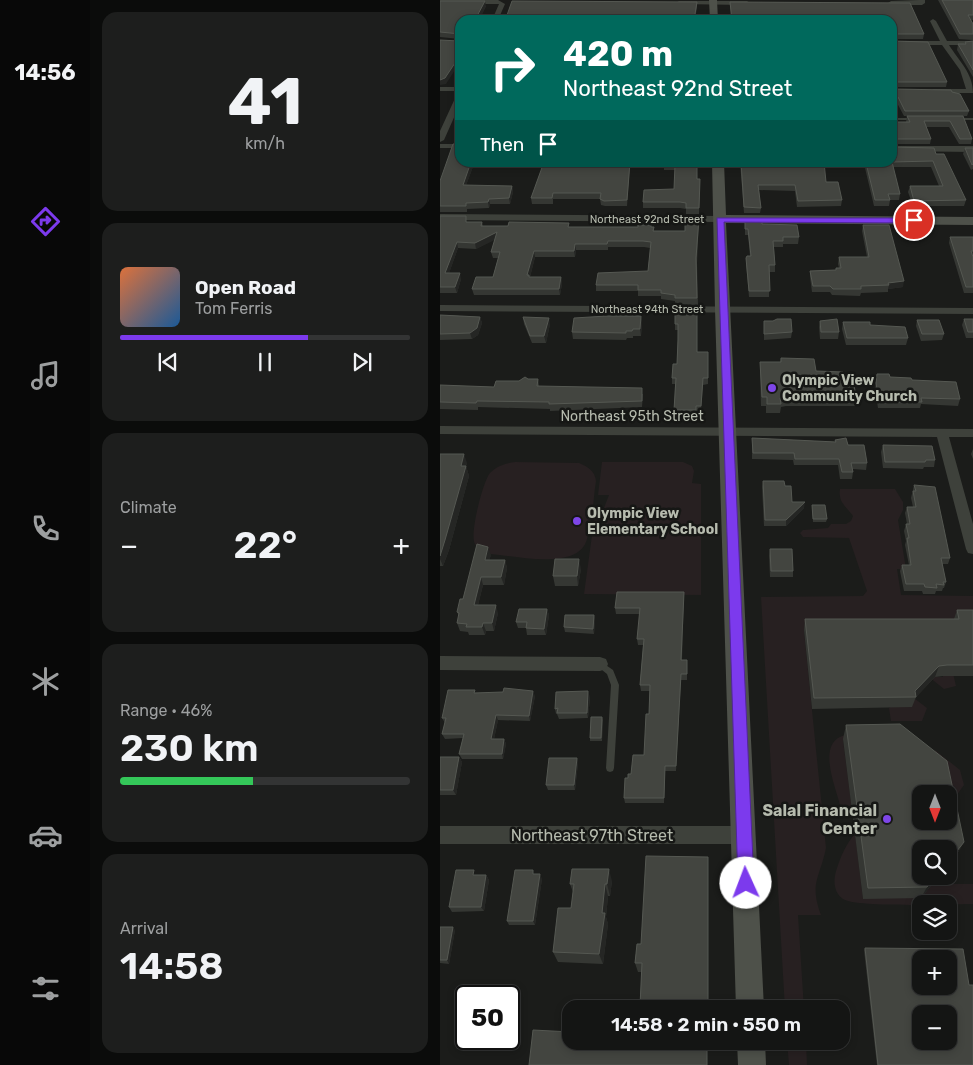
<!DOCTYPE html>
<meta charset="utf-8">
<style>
body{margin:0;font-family:Rubik,sans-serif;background:#1d1e1d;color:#f1f3f6;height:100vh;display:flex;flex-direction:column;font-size:19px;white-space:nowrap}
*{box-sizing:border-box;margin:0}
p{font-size:16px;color:#9d9fa0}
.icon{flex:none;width:28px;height:28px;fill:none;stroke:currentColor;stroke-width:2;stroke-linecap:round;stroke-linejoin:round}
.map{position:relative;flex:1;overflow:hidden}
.sheet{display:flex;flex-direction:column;gap:12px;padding:12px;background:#0b0c0b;width:350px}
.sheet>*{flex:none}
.guide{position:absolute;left:15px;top:15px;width:442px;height:152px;border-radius:15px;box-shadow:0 2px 8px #0003,0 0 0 1px #333434;background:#00695c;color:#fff;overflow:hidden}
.needle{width:32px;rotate:180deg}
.buttons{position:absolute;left:472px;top:785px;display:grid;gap:10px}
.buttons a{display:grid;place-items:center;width:45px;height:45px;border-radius:10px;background:#141514;box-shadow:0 2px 8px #0003,0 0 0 1px #333434;font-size:25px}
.speed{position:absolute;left:15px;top:985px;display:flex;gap:10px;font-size:25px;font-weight:700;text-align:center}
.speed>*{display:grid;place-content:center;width:65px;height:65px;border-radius:50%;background:#141514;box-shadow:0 2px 8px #0003,0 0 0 1px #333434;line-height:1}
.speed .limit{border:2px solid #111;border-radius:8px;background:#fff;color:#111}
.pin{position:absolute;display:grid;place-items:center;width:42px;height:42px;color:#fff;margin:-21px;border:2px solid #fff;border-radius:50%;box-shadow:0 1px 5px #0007}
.me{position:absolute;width:55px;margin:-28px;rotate:358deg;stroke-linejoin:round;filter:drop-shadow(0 0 4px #0008)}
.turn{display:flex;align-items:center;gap:18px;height:105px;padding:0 25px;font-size:22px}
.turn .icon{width:65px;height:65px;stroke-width:2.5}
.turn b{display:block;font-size:35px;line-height:42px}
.then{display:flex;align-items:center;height:48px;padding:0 25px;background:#0003;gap:10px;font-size:19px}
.big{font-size:38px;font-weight:600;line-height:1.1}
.sheet .card{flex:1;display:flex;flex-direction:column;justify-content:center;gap:8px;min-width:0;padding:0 18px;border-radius:15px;background:#1d1e1d}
.sheet .dial{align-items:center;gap:0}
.dial b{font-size:65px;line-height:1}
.song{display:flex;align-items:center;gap:15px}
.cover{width:60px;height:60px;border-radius:8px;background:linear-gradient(135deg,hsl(20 70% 55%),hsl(210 70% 35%))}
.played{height:5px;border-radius:2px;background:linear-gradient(90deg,#7c3aed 65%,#333434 65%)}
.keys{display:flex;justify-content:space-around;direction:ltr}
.heat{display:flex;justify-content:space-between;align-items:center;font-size:28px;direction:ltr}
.charge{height:8px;border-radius:4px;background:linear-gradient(90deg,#34c759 46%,#333434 0)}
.trip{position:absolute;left:122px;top:1000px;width:288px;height:50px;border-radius:15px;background:#141514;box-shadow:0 2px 8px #0003,0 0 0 1px #333434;font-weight:600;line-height:50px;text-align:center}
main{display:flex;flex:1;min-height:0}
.dock{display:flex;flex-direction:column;width:90px;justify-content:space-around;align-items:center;background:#080808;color:#9d9fa0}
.dock .icon{width:35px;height:35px}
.dock .on{color:#7c3aed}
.dock b{font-size:22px;color:#f1f3f6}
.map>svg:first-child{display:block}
.green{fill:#272021}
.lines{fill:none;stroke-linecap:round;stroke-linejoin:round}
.lane{fill:#3e413b;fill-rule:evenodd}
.street{fill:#3e413b;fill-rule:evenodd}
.secondary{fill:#4e514a;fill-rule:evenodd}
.wall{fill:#353733}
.shaded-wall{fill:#252624}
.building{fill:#434540;stroke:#555852;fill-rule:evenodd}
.route{fill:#7c3aed;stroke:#51269a}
.poi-dot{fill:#7e46e8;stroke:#161715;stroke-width:2}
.labels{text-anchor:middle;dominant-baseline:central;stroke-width:5;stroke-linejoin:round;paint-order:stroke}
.far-street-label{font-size:11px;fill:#b6bbae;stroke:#161715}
.poi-label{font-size:14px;font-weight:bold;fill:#b6bbae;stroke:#161715;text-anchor:start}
.street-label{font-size:14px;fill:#b6bbae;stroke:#161715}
.near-poi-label{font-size:16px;font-weight:bold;fill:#b6bbae;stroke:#161715;text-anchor:end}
.near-street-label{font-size:16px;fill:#b6bbae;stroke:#161715}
</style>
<main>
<nav class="dock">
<b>14:56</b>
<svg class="icon on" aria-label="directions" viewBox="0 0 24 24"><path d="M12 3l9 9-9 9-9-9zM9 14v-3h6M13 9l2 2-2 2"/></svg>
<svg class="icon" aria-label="music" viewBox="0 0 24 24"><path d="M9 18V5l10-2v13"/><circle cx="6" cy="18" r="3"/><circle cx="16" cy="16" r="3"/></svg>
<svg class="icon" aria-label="phone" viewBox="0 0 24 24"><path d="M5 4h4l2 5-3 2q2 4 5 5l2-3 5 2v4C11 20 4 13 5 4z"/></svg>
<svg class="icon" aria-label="climate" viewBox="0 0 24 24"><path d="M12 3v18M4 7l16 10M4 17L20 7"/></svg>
<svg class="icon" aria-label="car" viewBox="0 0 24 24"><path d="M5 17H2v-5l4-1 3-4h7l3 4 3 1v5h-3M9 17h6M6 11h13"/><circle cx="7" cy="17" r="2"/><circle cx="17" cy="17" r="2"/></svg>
<svg class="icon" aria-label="filters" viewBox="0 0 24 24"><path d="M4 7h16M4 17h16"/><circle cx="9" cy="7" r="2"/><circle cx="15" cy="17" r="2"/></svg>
</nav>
<section class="sheet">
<div class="card dial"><b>41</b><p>km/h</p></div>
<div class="card">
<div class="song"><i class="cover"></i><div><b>Open Road</b><p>Tom Ferris</p></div></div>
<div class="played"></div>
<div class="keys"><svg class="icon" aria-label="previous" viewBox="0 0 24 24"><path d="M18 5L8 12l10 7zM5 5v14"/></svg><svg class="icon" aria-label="pause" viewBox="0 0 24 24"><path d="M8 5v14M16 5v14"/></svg><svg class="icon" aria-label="next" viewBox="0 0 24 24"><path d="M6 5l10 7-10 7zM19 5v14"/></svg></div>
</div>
<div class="card"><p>Climate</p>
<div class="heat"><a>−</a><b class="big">22°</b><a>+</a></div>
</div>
<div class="card"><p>Range · 46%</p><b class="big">230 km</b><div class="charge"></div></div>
<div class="card"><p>Arrival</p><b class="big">14:58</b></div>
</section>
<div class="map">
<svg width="533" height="1065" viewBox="0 0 533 1065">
<rect width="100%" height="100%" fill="#1b1c1a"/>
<path class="green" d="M75,462L139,463C148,467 155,471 156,481C153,500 153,521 147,539C139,571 75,556 51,554C45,552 38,550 35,544C29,535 43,481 50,473C57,466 66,463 75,462Z
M162,462H243L252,466L254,471L252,483L261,484V595L144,594L155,513H162L169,495H158Z
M400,489H455L463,502V510L458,520L466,569H457L461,595L533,596V619L503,630L516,686L504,689L489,677H503L493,630L364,631L386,848C380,878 369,883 381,915H358L364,1009H345L321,597L423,596L427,591L409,538L363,537L360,533L363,530L388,528L391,524H406L411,521L413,516C406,506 398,503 400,489Z
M470,695L487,708L482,721H451L449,708Z
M405,735H424L425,739L403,740L412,810H401C398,791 374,743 405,735Z
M495,750L520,770L524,785L516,796H509L500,775Z
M415,834L423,899L499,876H509V870L512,884H533V904C512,904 416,908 403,899C393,892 393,879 397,868C401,856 406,844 415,834Z
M347,1041H366L367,1065H349Z"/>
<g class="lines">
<path class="lane" d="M452,118H475L477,119L475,120H452Z
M515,118H533V120H514L513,119Z
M160,661L173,670L179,685L174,768L173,771L170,772L167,771L166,768L171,685L167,674L157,666L156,664L157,662Z"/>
<path class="street" d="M0,0H58L65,4L58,20H52L59,4H0Z
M479,0H485V3L482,5H451L448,3L451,1Z
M239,1H307L310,3L307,5L237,4L236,3Z
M493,19L496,21L507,41H533V45H509C519,61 533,73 533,93H494L490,91L494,89H526L520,70L502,45H452V41H500L490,21Z
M0,87H20V91H0Z
M17,94H20V104L4,140L0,142V131Z
M0,144H20V148H0Z
M452,146H533V152L452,151Z
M0,214L280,216L285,219L280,222L0,220Z
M0,305L533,308V314L0,311Z
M0,426L533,429V437H509L533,524V554L528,553L526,549L497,437L0,434Z
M0,656L160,657L166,659L168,664L166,669L160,671L0,670Z
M0,826H304L310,829L313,835L310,841L304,844H0Z"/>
<path class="secondary" d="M269,0H277L278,20H270Z
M272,162H284L286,215L533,217V225L286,223L324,1009H296L275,309Z
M297,1041H325L326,1065H298Z"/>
</g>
<path class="wall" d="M498,0H533V20H531L533,24V40L519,39Z
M0,1L46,6L40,18H66L257,2V7L255,20H20V39L0,37Z
M290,2L470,3L484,34L483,39H452V20H291Z
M452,41L507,82L506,87H452Z
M533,41V77L517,50L518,44H524L525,42Z
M452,89L512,92L529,111L527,116H464L457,103H452Z
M467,116H523L532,139L531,144H519L509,127H486L491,139L490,144H452V122H466Z
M20,124V143L17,142L15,137Z
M452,147L496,154L526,200L524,206H473L468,192L470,186H499L491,167H453L460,194L459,200H450L449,206H434L425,168H413L412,164L384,165L386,182L402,200L401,206L357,207L355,191L319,190L321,208L320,213H304L300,162H452Z
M525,148H533V169L531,170L523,154Z
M20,162H212L190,164L187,206H165L161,205L160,199H113V204H92L91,198L103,166L34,164L26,185L72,186L73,192L70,204H50L49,208L27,209V212H0V181Z
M224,162H257V179H260L259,214H246V209L240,208H203V202L234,189L235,170H224Z
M0,216L28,222H42L43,226L129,227H211L214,231H245L259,218L257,263L258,305L235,304V301L221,299V296H198V291H156V285L208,271L210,248L204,247H168V250H136L135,257H95L90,277H121L122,284L120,295H34L32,289L53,277L58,258H53L51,252L55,239L36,249L18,248L9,273L21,279L17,293H0Z
M305,219L322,224L359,237L358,244H343V247H334L335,265V272H329V297H309L306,264V258L310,256L308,235H305Z
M423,225L463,287L448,289V292L421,293L420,296L392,295L390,292H372L370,277V271L396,270V268H399L398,264L399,257H427L422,231Z
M510,237H533V293H524L509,243Z
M235,308L257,352H268V384L263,385L261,412H257L256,417H234L235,384H232V378L237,364L238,330H235Z
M0,315L40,317L42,323L38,335L32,339L0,340Z
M201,316L202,323L201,336H193V338H187L186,340L133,339L132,332Z
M83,317L110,324L106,343H92L84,324Z
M524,319H533V338H526L522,325Z
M477,320L504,334L502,340L481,341L476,326Z
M324,321L352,332L351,338L324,340Z
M380,321L399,332L398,339H380L379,327Z
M403,322L430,325L468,338L466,345H406L402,329Z
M341,358L376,371L404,377L408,385L416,397L415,406H346L341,407L340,413H326V406H321L320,371V362H340Z
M437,374L450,377L472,380L520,399L518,406L481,404L480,408H438L435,390Z
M88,379H98L99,386L203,394L202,407L110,411V409L38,407V410L0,409V385L54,387Z
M312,438L395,442V440L408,445L427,463L426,470L413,469V472L412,479H400L398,465H354L353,460L312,459Z
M443,445L495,460L494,467H484L483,469L443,468L441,452Z
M533,449V459L531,454Z
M0,454L27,463L26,466L29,476L9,550L3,566H0Z
M323,481L345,486L352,502L364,508L346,526H324L322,487Z
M474,485L510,558L508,564H502L506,582L504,588H503L502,591H496L495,594H483L482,591H464L460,571L462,565H469L465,545L466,541L464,531L466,524H467L465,513L467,507H473L471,498Z
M372,505L387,519L386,522H373Z
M330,549L353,571V577H330L329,556Z
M51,555L49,560H65L67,568L64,585H43L38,605L58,613L54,631H46L45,635H29L28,632L20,631L17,623L19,616L17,612L23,599Z
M141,569L138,586H115L113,576Z
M244,592L242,660H247V680H241L236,771H225L224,803H185L184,798L188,778L204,755L209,714L210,691H201L200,685L203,645H198L197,639L200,614H176L175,608Z
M107,609L109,615L106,635H87L86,628H78L76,622Z
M517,610H533V676H503L495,677L476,697L472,707L372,709L364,630L365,619H514Z
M154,615L155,620L154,634L125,632L124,627Z
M36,693L95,696L90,721L58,720L54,739H64L66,744L63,759H22L19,754L23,738L5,739L2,734L5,723L2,718Z
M150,697L148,718L119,719L117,714H116L115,709Z
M162,717L163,720L162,741H150V738Z
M406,725L524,842L517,854L481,876H499L481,898L423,899L403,739Z
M0,757H19L22,762L16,795H0Z
M137,758L138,763L135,790H108L106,785Z
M37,875H46L49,880L44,911L12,912L9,907Z
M102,879L95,925H69L67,921Z
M172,881L170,896H168L166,917L168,924L163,964L118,962L113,952L131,908L133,892L130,884Z
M0,927L15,930L9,964L0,963Z
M197,944L268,1009L200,1006L202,972H198L195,963Z
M425,948L529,985L533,1065H437L424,950Z"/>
<path class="shaded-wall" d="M45,1L46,6L39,20L36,18Z
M19,57L20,62L6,84L0,85V80Z
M31,162H33L34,164L24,191L23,185Z
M72,186L73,192L70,204L69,198Z
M49,199L50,204L49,208L48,202Z
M57,232L59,238L36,249L35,243Z
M17,242L18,248L7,279L5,273Z
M135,244L136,250L135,257L134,251Z
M94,251L95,257L90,277V282L87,275Z
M20,273L21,279L17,293L15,287Z
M121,277L122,284L120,295L119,289Z
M464,281L463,287L448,289L449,285L448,283Z
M201,316L202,323L201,336L200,329Z
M40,317L42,323L38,335L32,339L30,333Z
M109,318L110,324L106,343L104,336Z
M24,454L27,463L24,476L21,466Z
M26,466L29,476L9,550L3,566L0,559V556Z
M365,502L364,508L346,526V520Z
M48,547L51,555L47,568L45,560Z
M139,559L141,569L138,586L137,576Z
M65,560L67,568L64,585L61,577Z
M41,577L43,585L36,613L34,605Z
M244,592V598L241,666V660Z
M56,605L58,613L54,631L52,623Z
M107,609L109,615L106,635L104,629Z
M154,615L155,620L154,634L153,629Z
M43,623L46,631L45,635L42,627Z
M499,666L495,677L476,697L475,691Z
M241,674V680L236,771V766Z
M93,691L95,696L90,721L89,716Z
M148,691L150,697L148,718L147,713Z
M56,715L58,720L53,744L51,739Z
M64,739L66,744L63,759L62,754Z
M19,757L22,762L16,795L13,790Z
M137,758L138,763L135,790L134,785Z
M524,842L517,854L509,864V861Z
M169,869L172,881L170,896L167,884Z
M100,874L102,879L95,925L93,921Z
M46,875L49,880L44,911L41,907Z
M496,876H499L481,898L487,887Z
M165,884L168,896L166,917L168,924L163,964L159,954Z
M13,927L15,930L9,964L7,960Z"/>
<path class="building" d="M502,0H533V15H528L533,24V34H520Z
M0,1H45L36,18H66L72,1L257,2L255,14V20H20V34L0,32Z
M290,2L470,3L484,34H452V20H292Z
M0,40L19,41L20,40V57H19L5,78L0,80Z
M452,41L488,42L507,82H452Z
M533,41V70L518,44H526L525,42Z
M452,89L511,90L512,92L520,94L529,111H465L458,97H452Z
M467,116H523L532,139H520L510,121H484L491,139H453L452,140V122H470Z
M20,124V137H15Z
M13,144H20V162H31L23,185L72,186L69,198L49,199L48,202L26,203V206H0V181Z
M452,147L494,148L496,154H504L526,200L474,201L470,186H503L493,161L452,162Z
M525,148H533V164L532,165Z
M104,162H190L187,200L164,201L160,199L161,193H113L112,198H91Z
M224,162H257V179H260L259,208H246V203L240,202H203L204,190L234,189L235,165L224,164Z
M301,162H384L386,182H398L402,200L358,201L355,185H318L321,208L304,207Z
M452,162L460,194H448L450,200H435L426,163L414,162Z
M0,216H26V222H42L41,226H68L69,222L129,223L128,227H198V225H211V227H214L213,231H245V218H259L256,258L257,298H235V295L221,293V290H198V285H156L158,273L208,271L211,242L203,241H168L167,244H135L134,251H94L87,275H89V277H121L119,289H32L36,277H53L60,252H51L57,232L35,243L17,242L5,273H20L15,287H0Z
M305,219H322V224L357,225L359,237H343V241H333L335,265H329L330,291H309L306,258L307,256H311L308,229H305Z
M423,225H449L464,281L448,283L449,285L421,286V289H393L390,286H373L370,271L396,270V268H401L399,257H429Z
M510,237H533V251H531L533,257V287H526Z
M235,308H257V352H268V378H263L261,406H256V410H234L236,378H232L233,364H237L238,340V324H235Z
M0,315L40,317L37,328L30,333L0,334Z
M167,316H201L200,329H193L192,331H186V333L132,332L134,318Z
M83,317L109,318L104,336H90Z
M337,319H351L352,332L324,334V321H333Z
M397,319L399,332H381L380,321Z
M524,319H533V332H528Z
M477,320H499L504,334H482Z
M403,322H430V325L465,327L468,338H407Z
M341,358L374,359L376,371L403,372L404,377H407L408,385H414L416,397H347L340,398L341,404H327V397H322L320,362H341Z
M437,374H449L450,377L471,378L472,380L516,382L520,399L481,398L482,402H439L436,383Z
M85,377L88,379H98L97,386L202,388V401L109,404V402L37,401L36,403L0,402V385L54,387L56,381H79Z
M312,438L396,442L395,440L406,438L408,445H424L427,463H411L413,472H402L399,459H355L354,453H313Z
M443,445L492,446L495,460H486L485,462H445Z
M0,454H24L21,466H26L5,540L0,556Z
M323,481H344L345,486H351L352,502H365L346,520H325Z
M474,485L495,487L504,529L510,558H501L506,582H503L504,585L496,584L497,588L485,587L484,584H466L462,565H471L467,538H469L466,524H470L467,507H476L473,491H476Z
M372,505H385L387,519H373Z
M37,544L48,547L45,560H65L61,577H41L34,605H56L52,623H43L42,627H26L27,624L17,623L19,613L17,612L20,599H23Z
M330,549H352L353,571H331Z
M115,559H139L137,576H113Z
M177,592H244L241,660H247V674H241L236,766H225L224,798H184L185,778H188V774H191L193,755H204L206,714H209L210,685H200L204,639H197L200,608H175Z
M79,609H107L104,629L86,628L87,622H76Z
M517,610H533V665H507L499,666L475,691L476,697L374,698L365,619H519Z
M125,615H154L153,629L124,627Z
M64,688L93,691L89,716L56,715L51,739H64L62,754H19L24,734H2L6,718H2L8,690H35L34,693L63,692Z
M148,691L147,713H117L118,708L115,709L116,692Z
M151,717H162L161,738H150Z
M460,724L507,761L524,842L509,861V849H481V876H496L487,887L428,888L406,725ZM481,794H509V821H481Z
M0,757H19L13,790H0Z
M109,758H137L134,785H106Z
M206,856L268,857V1009H174V1005L200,1006L202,963H195L197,944H201Z
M132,869H169L167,884H165L162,913H165L159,954L113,952L118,908H131L134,884H130Z
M16,870H34L33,875H46L41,907H9Z
M75,870H93V874H100L93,921H67Z
M0,927H13L7,960H0Z
M425,948L523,949L529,985H533V1065H438ZM481,959H509V986H481ZM481,1014H509V1041H481Z
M93,1030L131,1032V1041H267V1065H89Z"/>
<path class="route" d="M277,218H474L478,220L474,223L284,222L314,883L311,889L306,891L300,889L298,883Z"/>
<g class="poi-dot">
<circle cx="332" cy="388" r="5"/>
<circle cx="137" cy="521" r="5"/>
<circle cx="447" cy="819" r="5"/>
</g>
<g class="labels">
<g class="far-street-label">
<text x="207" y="219">Northeast 92nd Street</text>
<text x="207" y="309">Northeast 94th Street</text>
</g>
<g class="poi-label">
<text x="342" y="380">Olympic View<tspan x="342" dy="16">Community Church</tspan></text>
<text x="147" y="513">Olympic View<tspan x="147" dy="16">Elementary School</tspan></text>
</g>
<g class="street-label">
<text x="192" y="416">Northeast 95th Street</text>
</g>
<g class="near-poi-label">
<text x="437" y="810">Salal Financial<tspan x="437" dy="18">Center</tspan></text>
</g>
<g class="near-street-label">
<text x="152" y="835">Northeast 97th Street</text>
</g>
</g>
</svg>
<div class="buttons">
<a><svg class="needle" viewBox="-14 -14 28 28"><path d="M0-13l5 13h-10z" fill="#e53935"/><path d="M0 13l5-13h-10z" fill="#9d9fa0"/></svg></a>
<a><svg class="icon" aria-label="search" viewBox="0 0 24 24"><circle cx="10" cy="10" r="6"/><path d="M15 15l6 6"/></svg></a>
<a><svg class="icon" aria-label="layers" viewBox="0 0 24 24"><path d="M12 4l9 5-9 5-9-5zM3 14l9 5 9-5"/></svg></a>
<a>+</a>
<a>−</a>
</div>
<div class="speed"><div class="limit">50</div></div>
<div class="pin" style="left:474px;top:220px;background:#d93025"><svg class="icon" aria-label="arrive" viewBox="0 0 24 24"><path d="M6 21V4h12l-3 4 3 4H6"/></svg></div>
<svg class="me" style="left:306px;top:883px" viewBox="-20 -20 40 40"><circle r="19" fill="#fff"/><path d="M0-13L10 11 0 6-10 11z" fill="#7c3aed"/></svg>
<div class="trip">14:58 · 2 min · 550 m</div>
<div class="guide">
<div class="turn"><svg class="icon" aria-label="right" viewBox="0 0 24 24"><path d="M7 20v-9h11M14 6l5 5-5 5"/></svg><div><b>420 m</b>Northeast 92nd Street</div></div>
<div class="then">Then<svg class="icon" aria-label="arrive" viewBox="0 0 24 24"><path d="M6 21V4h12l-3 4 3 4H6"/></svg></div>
</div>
</div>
</main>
